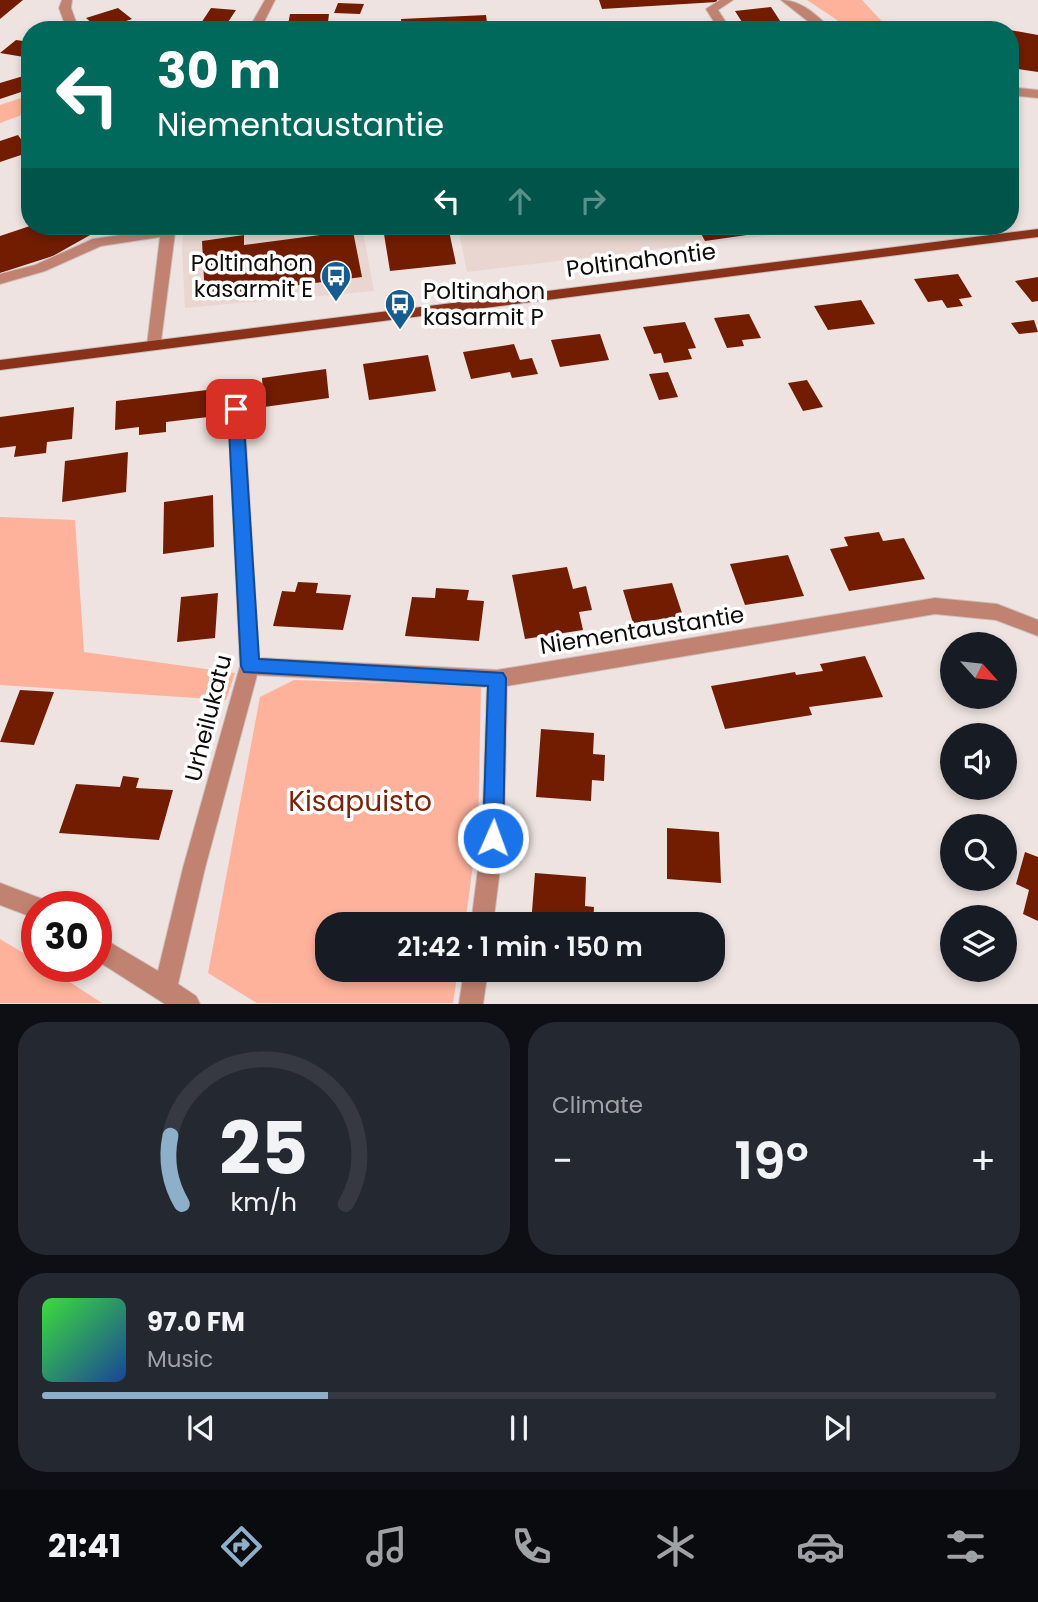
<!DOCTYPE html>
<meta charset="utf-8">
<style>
body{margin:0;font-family:Poppins,sans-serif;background:#242831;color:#f1f3f6;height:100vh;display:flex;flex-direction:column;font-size:26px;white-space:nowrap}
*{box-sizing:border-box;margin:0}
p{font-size:23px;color:#9ea1a6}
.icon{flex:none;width:38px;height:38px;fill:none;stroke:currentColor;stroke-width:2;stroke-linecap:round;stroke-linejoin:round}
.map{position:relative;height:1004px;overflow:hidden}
.sheet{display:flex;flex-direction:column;gap:18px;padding:18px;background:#0d0f14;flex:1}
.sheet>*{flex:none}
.top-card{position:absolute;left:21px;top:21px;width:998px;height:214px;border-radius:28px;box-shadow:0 4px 10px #0003;background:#00695c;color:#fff;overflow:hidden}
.needle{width:46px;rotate:117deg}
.buttons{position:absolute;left:940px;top:632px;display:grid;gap:14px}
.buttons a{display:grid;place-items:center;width:77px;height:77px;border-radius:50%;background:#171b24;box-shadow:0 4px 10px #0003;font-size:35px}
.speed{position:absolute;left:21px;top:891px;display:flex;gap:14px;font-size:35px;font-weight:700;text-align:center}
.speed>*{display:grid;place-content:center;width:91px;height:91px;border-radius:50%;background:#171b24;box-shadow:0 4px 10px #0003;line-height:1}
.speed .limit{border:10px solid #d22;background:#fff;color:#111}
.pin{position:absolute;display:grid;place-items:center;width:60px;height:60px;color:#fff;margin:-30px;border-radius:14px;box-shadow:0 4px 10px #0006}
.me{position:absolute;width:77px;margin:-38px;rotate:2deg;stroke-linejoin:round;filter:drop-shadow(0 0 5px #0008)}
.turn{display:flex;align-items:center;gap:24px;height:147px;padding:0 21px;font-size:32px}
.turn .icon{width:91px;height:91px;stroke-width:2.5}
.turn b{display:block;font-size:49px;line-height:60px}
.lanes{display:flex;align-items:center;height:66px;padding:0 21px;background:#0003;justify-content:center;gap:35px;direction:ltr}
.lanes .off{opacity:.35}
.big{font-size:52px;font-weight:600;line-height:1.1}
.sheet .card{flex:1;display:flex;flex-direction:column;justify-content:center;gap:10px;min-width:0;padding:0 24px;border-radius:28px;background:#242831}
.sheet .dial{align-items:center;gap:0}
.dial svg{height:182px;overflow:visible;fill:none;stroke:#363941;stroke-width:7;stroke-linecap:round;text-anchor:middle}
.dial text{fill:#f1f3f6;stroke:none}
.song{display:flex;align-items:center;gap:21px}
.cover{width:84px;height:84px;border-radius:10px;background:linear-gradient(135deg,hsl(120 70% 55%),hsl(220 70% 35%))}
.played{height:7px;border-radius:4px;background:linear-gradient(90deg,#8eafc9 30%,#363941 30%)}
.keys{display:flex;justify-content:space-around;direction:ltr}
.heat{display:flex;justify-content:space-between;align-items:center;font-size:38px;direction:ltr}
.sheet .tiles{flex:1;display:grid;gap:18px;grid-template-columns:1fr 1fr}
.card:last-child{grid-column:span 2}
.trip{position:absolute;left:315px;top:912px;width:410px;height:70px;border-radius:28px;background:#171b24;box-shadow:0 4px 10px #0003;font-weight:600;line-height:70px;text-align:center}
.dock{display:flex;height:112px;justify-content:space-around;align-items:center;background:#090b0e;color:#9ea1a6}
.dock .icon{width:49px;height:49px}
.dock .on{color:#8eafc9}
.dock b{font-size:32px;color:#f1f3f6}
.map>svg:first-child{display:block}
.built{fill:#e9d6d1}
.green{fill:#feb29c}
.building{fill:#721d01}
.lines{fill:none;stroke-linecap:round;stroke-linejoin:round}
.minor-casing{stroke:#cac0be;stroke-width:2}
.major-casing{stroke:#cac0be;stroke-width:2}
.minor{fill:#c18271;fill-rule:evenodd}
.major{fill:#893219;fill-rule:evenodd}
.route{fill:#1a73e8;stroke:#114b97;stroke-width:2}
.labels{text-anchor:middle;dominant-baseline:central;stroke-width:7;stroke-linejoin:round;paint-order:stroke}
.street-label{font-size:23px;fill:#0e0b0a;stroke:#fff}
.poi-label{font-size:23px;fill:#0e0b0a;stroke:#fff;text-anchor:end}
.near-park-label{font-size:28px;fill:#7a250b;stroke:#fff}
</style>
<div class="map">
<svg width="1038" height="1004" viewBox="0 0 1038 1004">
<rect width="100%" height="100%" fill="#eee3e0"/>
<path class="built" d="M184,226H362L374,291L185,308L182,249Z
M458,226H847L467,272Z"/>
<path class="green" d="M807,0H862L890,30H852Z
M30,95V112L0,123V105Z
M0,517L75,520L84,652L235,673L226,700L0,685Z
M294,680L481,686L478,828L465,924H327V970H458L453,1003H257L208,973L260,697Z
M0,939L37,961V966H45L102,1003H0Z"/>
<path class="building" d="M0,0H23L0,19Z
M599,0H717V2L602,9Z
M338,3L364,4L360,14L334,13Z
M771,7L786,30H747L735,11Z
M118,8L132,19L100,30L86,18Z
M211,8L236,10L226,25L201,23Z
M290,14H329L327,30H287Z
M486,15L488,30H402L401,19Z
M1010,30L1038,35V72L1010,68Z
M16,40L30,42V58L0,53Z
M30,74V89L0,99V83Z
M18,135L30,152L0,162V141Z
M30,226H106L53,256L0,273V236Z
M352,226L362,277L205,297L202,241L244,235V245L320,235L319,230Z
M401,226H448L456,264L390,271L383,228Z
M697,226H757L761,233L705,241Z
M958,274L972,297L959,299L963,306L947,308L942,300L928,302L914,279Z
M1038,277V301L1032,302L1015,281Z
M861,300L875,324L828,330L814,306Z
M749,314L761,338L742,340L744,346L727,348L714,318Z
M1034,320L1038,332L1019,334L1011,323Z
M685,322L696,348L688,349L692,359L664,363L661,353L654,354L643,327Z
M600,334L609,360L560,367L551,340Z
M514,344L520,360L532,358L538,374L512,378L510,372L471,379L463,352Z
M428,355L436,391L369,400L363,364Z
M326,369L329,398L264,407L262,378Z
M668,372L678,397L659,400L649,374Z
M807,380L823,407L803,411L788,383Z
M207,390L208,417L166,422V432L139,435V427L115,430L116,401Z
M74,407L72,439L47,442L46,453L14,457L16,446L0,448V417Z
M128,452L126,492L62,502L65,461Z
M213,495L214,547L163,554L164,502Z
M879,532L883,541L904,538L925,579L849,591L830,549L848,546L844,537Z
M788,555L804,596L745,605L730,564Z
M567,567L573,589L586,586L592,610L579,612L583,630L525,639L512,575Z
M298,582L318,583L316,593L351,595L343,630L273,626L282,591L295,592Z
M672,583L683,616L633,623L623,590Z
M436,588L469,590L467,600L484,601L479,641L405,636L412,597L435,598Z
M218,593L215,638L177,642L181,597Z
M865,656L883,697L809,707L812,715L725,729L711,686L795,672L796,675L823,671L820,664Z
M20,690L54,692L34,745L0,742Z
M541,729L594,733L593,754L605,755L604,781L592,780L591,801L536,797Z
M123,776L139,778L136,788L173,790L159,840L59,833L76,784L120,787Z
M667,828L719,832L721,883L667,879Z
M1025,852L1038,857V921L1023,914L1029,890L1016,884Z
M535,873L586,877L585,906L594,907L593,924H531Z"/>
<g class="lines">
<g class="minor-casing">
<path id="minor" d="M62,0H72L71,8L79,30H67L59,8Z
M265,0H275L260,30H248Z
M720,0H733L718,10L731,30H719L706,9Z
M781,0C801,0 817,15 832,30H819Z
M1010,87L1038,90V98L1010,95Z
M162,226L201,227L194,231L175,233L160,349L155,350L147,345L160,237L101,246L45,271L0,284V274L35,265L93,239L162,229Z
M236,403L244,409L259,658L497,670L935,598L997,604L1038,620V636L996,620L935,614L507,686L504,838L493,924H471L482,838L487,687L257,675L205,868L178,984L196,996L200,1004H165L96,960V934L158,971L183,868L240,666L228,409Z
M0,883L45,900L48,906H37V919L0,905Z
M464,970H488L483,1004H459Z"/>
</g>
<g class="major-casing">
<path id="major" d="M1038,229V237L0,370V360Z"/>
</g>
<use href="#minor" class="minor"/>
<use href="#major" class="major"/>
</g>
<path class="route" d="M236,404L243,409L259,659L503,673L506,678L503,838L500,844L493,847L486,844L483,838L488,686L244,672L241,666L228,409Z"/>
<defs>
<g id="bus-pin" transform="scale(1.575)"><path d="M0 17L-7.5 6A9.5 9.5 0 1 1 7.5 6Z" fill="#165c91" stroke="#fff"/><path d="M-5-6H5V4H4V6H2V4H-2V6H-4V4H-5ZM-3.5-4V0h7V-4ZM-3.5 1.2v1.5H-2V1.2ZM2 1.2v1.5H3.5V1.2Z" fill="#fff"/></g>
</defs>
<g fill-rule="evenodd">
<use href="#bus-pin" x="336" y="276"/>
<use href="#bus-pin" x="400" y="304"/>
</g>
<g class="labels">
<g class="street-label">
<text transform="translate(641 260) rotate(-7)">Poltinahontie</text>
<text transform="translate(642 630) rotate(-9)">Niementaustantie</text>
<text transform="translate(208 718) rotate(-76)">Urheilukatu</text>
</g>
<g class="poi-label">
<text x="313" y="263">Poltinahon<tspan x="313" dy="26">kasarmit E</tspan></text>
<text x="423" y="291" text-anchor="start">Poltinahon<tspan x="423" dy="26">kasarmit P</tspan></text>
</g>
<g class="near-park-label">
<text x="360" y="801">Kisapuisto</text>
</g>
</g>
</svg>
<div class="buttons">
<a><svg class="needle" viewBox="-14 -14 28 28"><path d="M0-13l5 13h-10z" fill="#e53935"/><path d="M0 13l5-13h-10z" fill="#9ea1a6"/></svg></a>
<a><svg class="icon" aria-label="sound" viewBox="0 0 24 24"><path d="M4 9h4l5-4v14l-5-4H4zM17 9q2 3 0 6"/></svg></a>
<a><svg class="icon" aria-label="search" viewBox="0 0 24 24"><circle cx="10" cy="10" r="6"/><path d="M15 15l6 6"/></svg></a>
<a><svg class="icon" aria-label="layers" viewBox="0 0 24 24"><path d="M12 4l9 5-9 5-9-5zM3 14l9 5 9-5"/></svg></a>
</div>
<div class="speed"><div class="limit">30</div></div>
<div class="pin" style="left:236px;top:409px;background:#d93025"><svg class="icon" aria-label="arrive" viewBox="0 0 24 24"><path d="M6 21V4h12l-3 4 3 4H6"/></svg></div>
<svg class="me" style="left:493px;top:838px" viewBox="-20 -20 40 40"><circle r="17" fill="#1a73e8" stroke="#fff" stroke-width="3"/><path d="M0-11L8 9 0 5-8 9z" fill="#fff"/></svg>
<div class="trip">21:42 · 1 min · 150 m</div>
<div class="top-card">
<div class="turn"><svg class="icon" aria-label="left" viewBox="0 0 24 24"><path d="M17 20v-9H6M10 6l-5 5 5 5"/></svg><div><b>30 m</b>Niementaustantie</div></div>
<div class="lanes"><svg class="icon" aria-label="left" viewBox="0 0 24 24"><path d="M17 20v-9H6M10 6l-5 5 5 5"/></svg><svg class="icon off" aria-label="ahead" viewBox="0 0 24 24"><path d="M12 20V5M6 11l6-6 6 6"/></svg><svg class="icon off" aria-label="right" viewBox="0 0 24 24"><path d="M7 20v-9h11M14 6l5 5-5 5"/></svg></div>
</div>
</div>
<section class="sheet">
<div class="tiles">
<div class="card dial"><svg viewBox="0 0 100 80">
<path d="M14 69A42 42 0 1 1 86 69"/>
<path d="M14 69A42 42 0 0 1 9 39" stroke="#8eafc9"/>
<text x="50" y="56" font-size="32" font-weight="700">25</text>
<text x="50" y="72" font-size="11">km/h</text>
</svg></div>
<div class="card"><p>Climate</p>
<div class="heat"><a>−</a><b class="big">19°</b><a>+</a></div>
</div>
<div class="card">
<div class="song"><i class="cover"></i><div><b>97.0 FM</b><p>Music</p></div></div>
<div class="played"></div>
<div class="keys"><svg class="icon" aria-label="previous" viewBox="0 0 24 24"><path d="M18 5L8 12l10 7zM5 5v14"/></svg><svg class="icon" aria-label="pause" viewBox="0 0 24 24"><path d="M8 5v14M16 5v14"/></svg><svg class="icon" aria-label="next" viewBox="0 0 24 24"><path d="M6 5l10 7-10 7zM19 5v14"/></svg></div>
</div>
</div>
</section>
<nav class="dock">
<b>21:41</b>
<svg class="icon on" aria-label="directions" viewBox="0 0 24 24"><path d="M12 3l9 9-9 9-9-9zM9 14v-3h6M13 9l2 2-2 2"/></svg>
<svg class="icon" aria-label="music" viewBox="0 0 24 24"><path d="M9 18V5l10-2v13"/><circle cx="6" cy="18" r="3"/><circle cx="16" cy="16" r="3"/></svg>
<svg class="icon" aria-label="phone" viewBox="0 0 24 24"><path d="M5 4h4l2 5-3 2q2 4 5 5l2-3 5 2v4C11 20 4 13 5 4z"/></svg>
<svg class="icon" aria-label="climate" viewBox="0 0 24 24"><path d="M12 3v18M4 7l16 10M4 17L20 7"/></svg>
<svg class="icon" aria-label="car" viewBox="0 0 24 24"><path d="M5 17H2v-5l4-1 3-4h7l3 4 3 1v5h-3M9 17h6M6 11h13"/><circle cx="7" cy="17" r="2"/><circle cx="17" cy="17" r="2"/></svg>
<svg class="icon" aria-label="filters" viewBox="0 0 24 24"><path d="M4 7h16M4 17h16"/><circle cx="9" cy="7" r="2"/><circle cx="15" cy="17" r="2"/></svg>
</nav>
